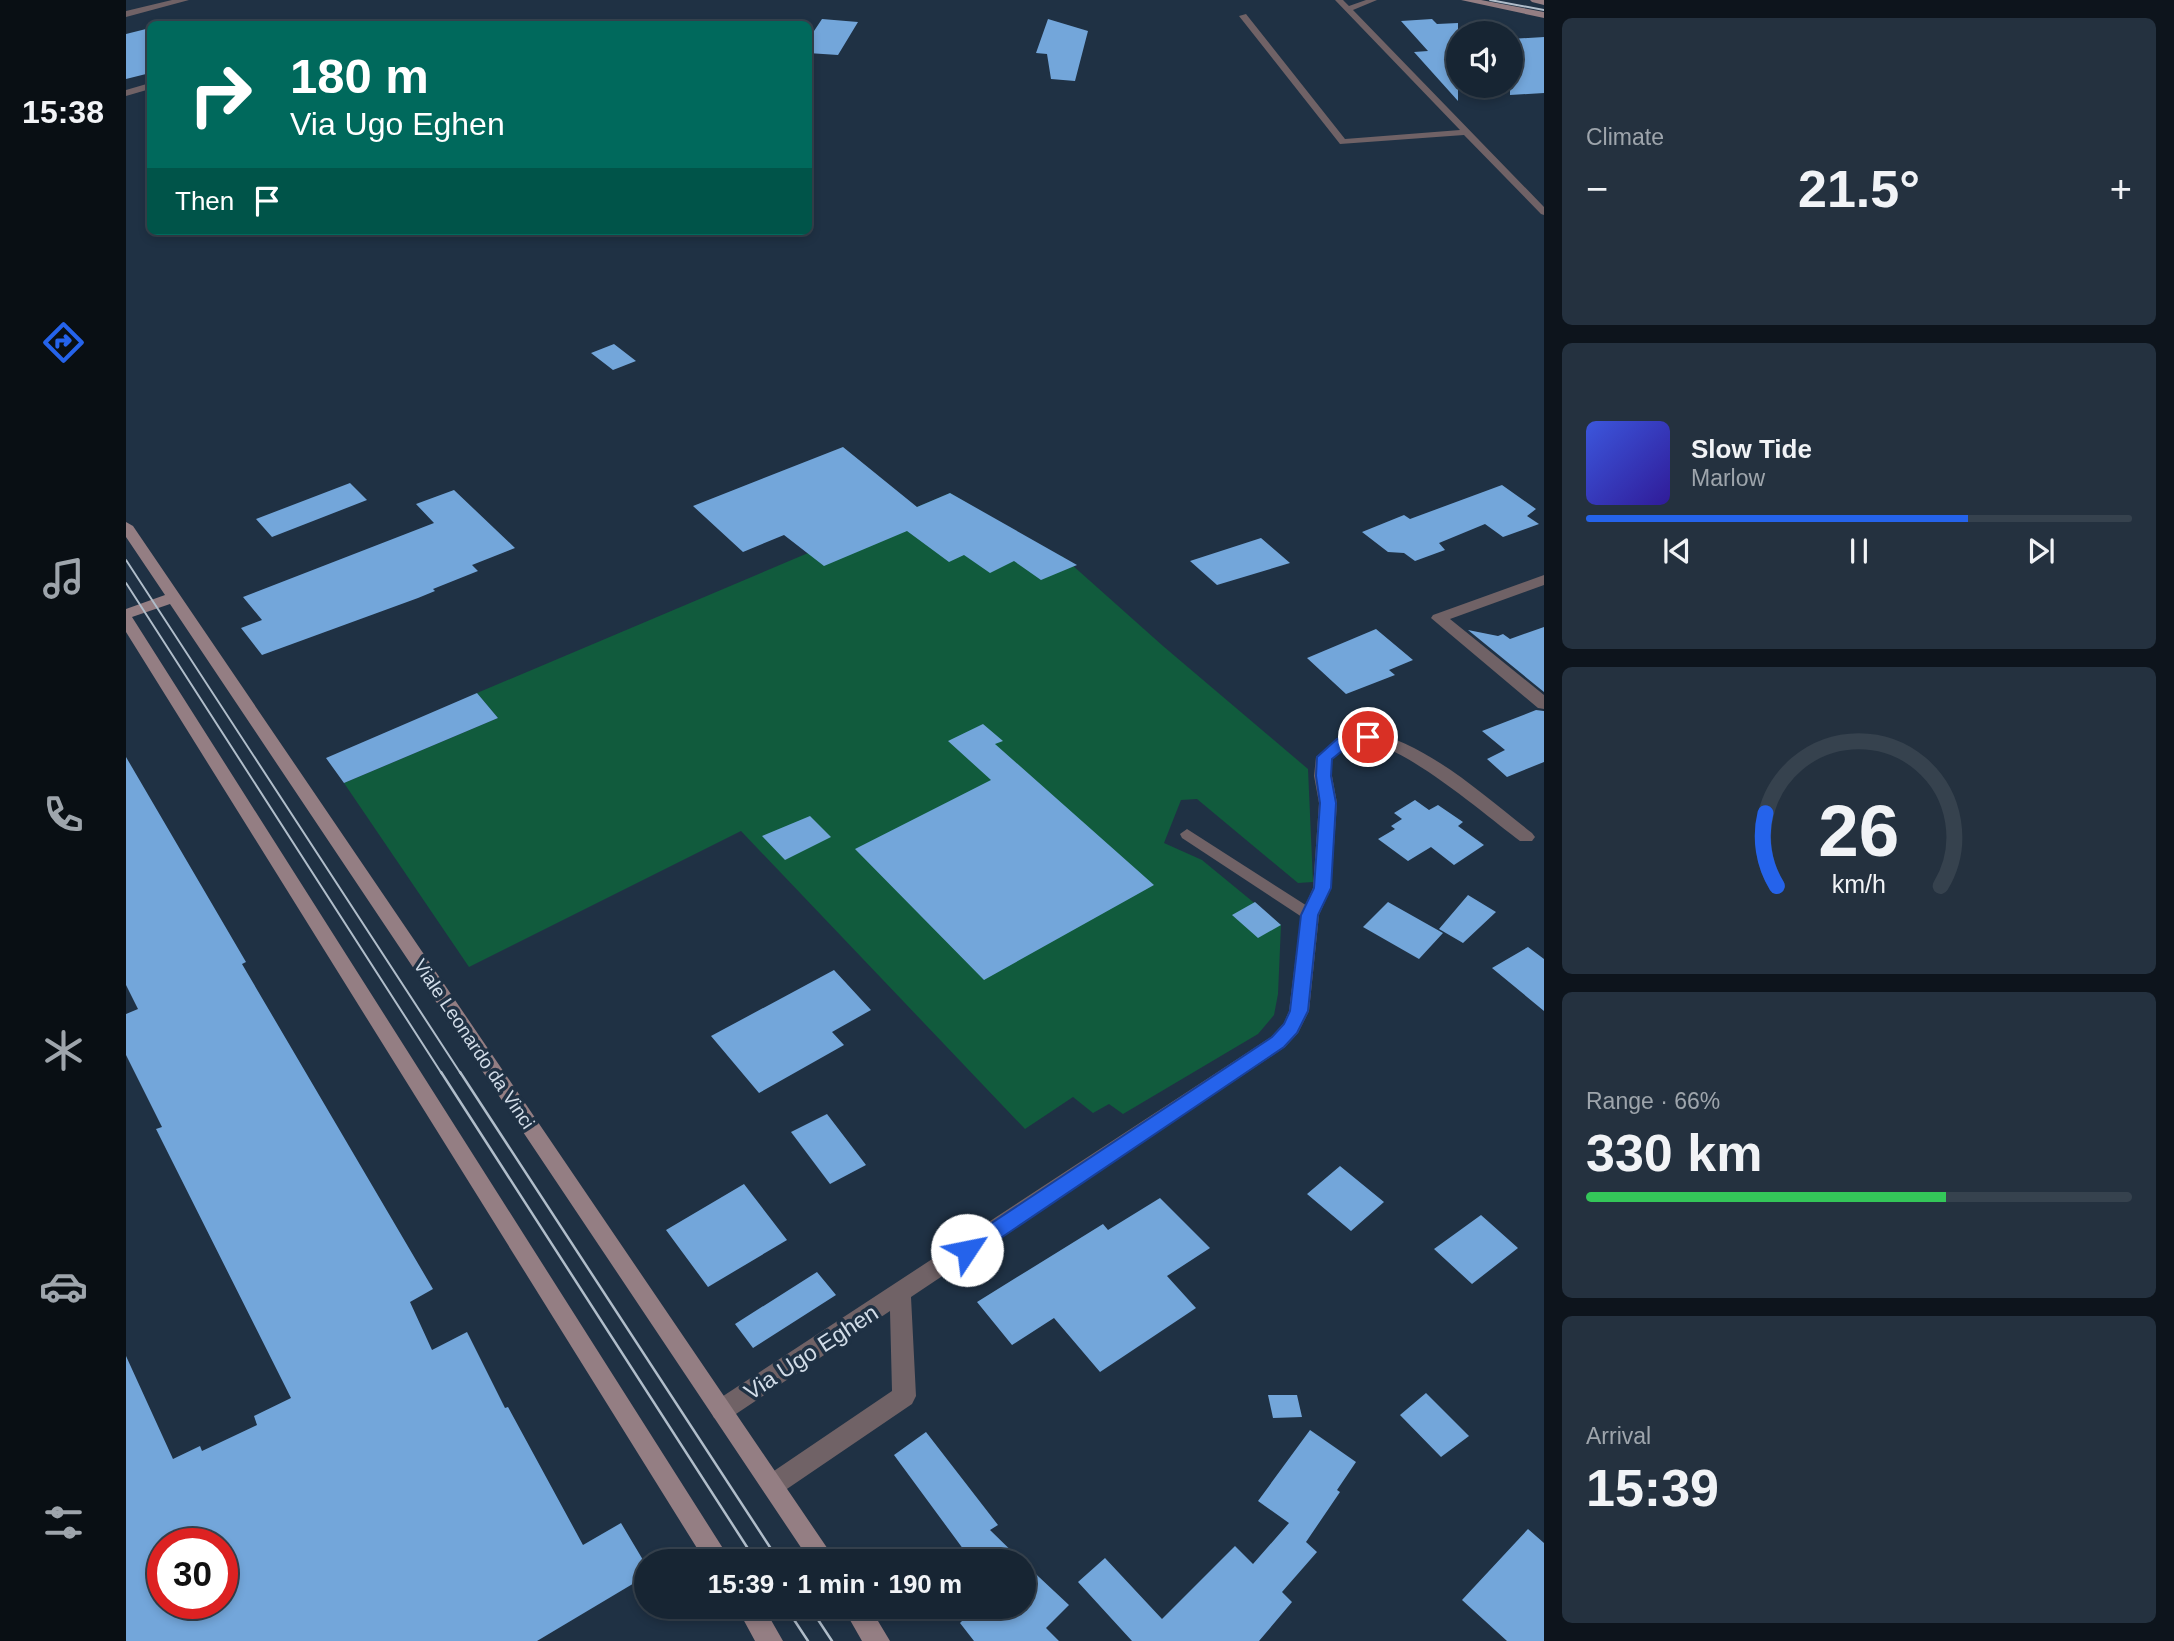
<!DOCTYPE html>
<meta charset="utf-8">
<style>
body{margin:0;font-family:Arial,sans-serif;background:#24313f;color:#f1f3f6;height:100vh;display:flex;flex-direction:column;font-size:26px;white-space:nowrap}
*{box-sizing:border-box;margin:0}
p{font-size:23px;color:#9ea5ac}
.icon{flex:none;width:38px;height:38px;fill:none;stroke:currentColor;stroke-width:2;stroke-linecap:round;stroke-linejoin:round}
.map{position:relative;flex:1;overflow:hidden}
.drawer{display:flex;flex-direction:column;gap:18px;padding:18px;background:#0d141c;width:630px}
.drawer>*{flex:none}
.top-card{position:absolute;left:21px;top:21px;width:665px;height:214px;border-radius:10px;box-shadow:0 4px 10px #0003,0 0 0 2px #36424e;background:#00695c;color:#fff;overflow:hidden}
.controls{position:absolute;left:1320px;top:21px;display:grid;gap:14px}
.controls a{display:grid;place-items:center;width:77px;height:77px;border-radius:50%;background:#172533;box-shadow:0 4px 10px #0003,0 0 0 2px #36424e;font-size:35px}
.speed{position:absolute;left:21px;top:1528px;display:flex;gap:14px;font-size:35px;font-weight:700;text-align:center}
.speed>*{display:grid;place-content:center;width:91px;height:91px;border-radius:50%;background:#172533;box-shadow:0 4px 10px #0003,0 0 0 2px #36424e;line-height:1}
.speed .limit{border:10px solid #d22;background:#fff;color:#111}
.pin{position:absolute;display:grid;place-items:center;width:60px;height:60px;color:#fff;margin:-30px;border:4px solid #fff;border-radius:50%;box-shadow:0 2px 7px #0007}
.me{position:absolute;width:77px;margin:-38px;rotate:56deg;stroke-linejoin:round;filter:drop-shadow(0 0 5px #0008)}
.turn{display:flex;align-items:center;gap:24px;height:147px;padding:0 28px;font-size:32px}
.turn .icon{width:91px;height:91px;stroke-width:2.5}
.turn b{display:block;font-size:49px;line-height:60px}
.then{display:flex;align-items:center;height:66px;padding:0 28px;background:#0003;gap:14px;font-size:26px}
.big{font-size:52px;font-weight:600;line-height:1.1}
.drawer .widget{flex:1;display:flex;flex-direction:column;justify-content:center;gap:10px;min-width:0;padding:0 24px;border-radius:10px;background:#24313f}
.drawer .dial{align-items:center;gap:0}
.dial svg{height:182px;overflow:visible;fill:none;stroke:#36424e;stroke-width:7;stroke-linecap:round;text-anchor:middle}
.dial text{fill:#f1f3f6;stroke:none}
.song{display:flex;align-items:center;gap:21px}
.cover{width:84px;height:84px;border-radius:10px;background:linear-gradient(135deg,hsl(230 70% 55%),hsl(250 70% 35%))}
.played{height:7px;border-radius:4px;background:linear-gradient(90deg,#2563eb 70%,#36424e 70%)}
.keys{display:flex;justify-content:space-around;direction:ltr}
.heat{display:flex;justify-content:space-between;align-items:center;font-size:38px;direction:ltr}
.charge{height:10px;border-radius:5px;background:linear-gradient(90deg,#34c759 66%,#36424e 0)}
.trip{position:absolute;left:508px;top:1549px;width:402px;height:70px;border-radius:35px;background:#172533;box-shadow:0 4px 10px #0003,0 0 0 2px #36424e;font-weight:600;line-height:70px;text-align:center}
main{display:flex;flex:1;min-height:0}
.dock{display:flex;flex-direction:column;width:126px;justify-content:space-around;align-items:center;background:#090f14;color:#9ea5ac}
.dock .icon{width:49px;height:49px}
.dock .selected{color:#2563eb}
.dock b{font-size:32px;color:#f1f3f6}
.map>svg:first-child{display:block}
.green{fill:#115b3d}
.building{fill:#73a6da;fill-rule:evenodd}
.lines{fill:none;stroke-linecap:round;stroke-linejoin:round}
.lane{fill:#706266;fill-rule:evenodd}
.street{fill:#706266;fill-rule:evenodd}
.secondary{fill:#947e83;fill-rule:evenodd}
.tram-far1{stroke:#b0bdca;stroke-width:2}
.tram{stroke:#b0bdca;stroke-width:2.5}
.route{fill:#2563eb;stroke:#184099;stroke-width:2}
.labels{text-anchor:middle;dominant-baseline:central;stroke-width:7;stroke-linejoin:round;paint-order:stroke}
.street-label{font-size:19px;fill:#d1dce8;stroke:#1f3144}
.near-street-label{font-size:23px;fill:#d1dce8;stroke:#1f3144}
</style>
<main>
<nav class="dock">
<b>15:38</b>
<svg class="icon selected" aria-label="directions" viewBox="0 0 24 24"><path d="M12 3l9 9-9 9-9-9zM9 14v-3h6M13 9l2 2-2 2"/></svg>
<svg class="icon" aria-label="music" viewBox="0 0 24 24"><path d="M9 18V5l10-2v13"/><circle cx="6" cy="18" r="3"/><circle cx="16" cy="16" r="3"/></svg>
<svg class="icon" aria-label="phone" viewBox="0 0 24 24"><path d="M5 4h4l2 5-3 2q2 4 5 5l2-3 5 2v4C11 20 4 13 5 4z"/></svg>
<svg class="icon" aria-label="climate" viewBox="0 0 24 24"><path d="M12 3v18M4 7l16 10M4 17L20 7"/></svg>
<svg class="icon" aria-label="car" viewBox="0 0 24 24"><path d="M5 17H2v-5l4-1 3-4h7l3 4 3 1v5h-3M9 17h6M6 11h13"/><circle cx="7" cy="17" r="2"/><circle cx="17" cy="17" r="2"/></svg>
<svg class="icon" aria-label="filters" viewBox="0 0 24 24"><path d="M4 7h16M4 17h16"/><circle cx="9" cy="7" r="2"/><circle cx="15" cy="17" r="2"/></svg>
</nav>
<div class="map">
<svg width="1418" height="1641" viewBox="0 0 1418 1641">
<rect width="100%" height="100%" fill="#1f3144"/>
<path class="green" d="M824,493L932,557L936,556L1037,646L1182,769L1187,882L1172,883L1071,799L1055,800L1038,843L1076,860L1155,925L1152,994L1148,1015L1132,1034L997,1114L983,1104L967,1113L947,1097L899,1129L615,831L343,967L218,783L372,718L351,693Z"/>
<path class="building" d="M696,19L732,22L712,55L682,53V40Z
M922,19L962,31L949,81L925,79L921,54L910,53Z
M1306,19L1311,24L1332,23V101L1288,52L1302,51L1275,21Z
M24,28V73L0,79V34Z
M1418,37V93L1384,95V39Z
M488,344L510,361L487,370L465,353Z
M717,447L791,507L824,493L951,565L915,580L888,561L864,573L838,555L823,562L781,531L698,566L658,535L617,552L567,506Z
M224,483L241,500L146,537L130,519Z
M1376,485L1410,509L1401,516L1413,524L1377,537L1359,524L1313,543L1319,550L1289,561L1278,553L1262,552L1236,532L1278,515L1284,519Z
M328,490L389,548L346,565L352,571L307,589L309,591L292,598L136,655L115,628L136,620L117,597L308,523L290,504Z
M1135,538L1164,563L1091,585L1064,561Z
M1418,627V692L1342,630L1372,636L1377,634L1384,639Z
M1250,629L1287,660L1263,670L1269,675L1220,694L1181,658Z
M351,693L372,718L218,783L200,758Z
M1410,710L1418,711V762L1381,777L1361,759L1379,750L1356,731Z
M857,724L877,741L869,744L1028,885L858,980L729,849L865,780L822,741Z
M0,757L120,962L116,964L307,1289L284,1302L306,1350L341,1332L379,1408L382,1407L457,1545L495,1523L520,1565V1576L411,1641H0V1356L47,1459L74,1446L76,1451L131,1425L128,1416L165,1398L30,1129L36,1127L0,1055V1014L12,1009L0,985ZM37,1544H96V1603H37Z
M1289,800L1303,810L1312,805L1337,822L1332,826L1358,845L1328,865L1305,847L1282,861L1252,839L1269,829L1265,826L1276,819L1268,813Z
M684,816L705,837L659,860L636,836Z
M1342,895L1370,912L1337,943L1313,929Z
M1129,902L1155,925L1132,938L1106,915Z
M1262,902L1317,933L1293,959L1237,927Z
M1402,947L1418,959V1011L1366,968Z
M708,970L745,1010L706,1032L718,1045L633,1093L585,1036Z
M701,1114L740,1165L704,1184L665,1132Z
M1214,1166L1258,1202L1225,1231L1181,1194Z
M618,1184L661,1240L582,1287L540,1230Z
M1034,1198L1084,1248L1041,1276L1070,1308L974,1372L928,1318L886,1345L851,1302L977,1224L982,1230Z
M1355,1215L1392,1248L1346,1284L1308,1249Z
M691,1272L710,1295L627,1348L609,1324Z
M1300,1393L1343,1436L1315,1457L1274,1415Z
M1142,1395H1171L1176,1417L1147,1418Z
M1184,1430L1230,1462L1211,1490L1214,1492L1180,1542L1191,1552L1156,1592L1166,1602L1133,1641H1006L952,1582L979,1558L1036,1619L1109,1546L1127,1564L1163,1523L1132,1501Z
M800,1432L872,1525L864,1530L896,1561H846L768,1455Z
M1402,1529L1418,1543V1641H1381L1336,1600Z
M898,1563L943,1605L920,1628L933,1641H848L834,1623L851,1606H898Z"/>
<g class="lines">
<path class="lane" d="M1209,0H1217L1223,6L1240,0H1251L1227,10L1418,207V215L1415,214L1338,135L1214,144L1113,16L1120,14L1219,139L1334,130Z
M1061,829L1189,911L1191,915L1189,919H1179L1056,838L1054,834Z"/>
<path class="street" d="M46,0H63L0,17V11Z
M24,83V89L0,96V90Z
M1418,575V585L1324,619L1418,695V709L1412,708L1305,618L1307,615Z
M1241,731C1303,744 1357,795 1406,833L1409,837L1406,841H1394C1363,818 1276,743 1240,743C1227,743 1216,752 1206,759V776L1211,803L1205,888L1193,915L1183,1011L1172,1033L1159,1047L785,1297L790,1396L786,1404L655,1493L647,1496L639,1493L635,1485L639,1477L766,1391L764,1311L604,1418L596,1421L588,1418L584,1410L588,1402L1145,1037L1158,1023L1163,1011L1175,915L1187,888L1193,803L1188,776L1190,757L1212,739Z"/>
<path class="secondary" d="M1335,0H1355L1418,12V18Z
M1404,0H1418V5L1406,2Z
M0,522L7,526L710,1561H684L44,604L6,617L605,1561H579L0,632V609L39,595L0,537Z
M610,1606H637L657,1641H629Z
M716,1606H743L764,1641H736Z"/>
<path class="tram-far1" d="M1364,0L1418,10
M0,560L335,1074
M0,583L316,1074"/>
<path class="tram" d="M315,1072L630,1561
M334,1072L653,1561
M659,1606L682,1641
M683,1606L706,1641"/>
</g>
<path class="route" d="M1242,732L1248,733L1250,737L1248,740L1221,747L1206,759L1205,776L1210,803L1205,888L1192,915L1182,1011L1171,1033L1158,1047L848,1256L841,1259L834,1256L831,1250L834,1244L1146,1037L1158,1024L1164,1011L1175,915L1188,888L1194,803L1190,776L1191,757L1211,739Z"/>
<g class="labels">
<g class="street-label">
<text transform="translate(348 1044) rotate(56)">Viale Leonardo da Vinci</text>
</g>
<g class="near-street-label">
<text transform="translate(685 1352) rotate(-33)">Via Ugo Eghen</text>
</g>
</g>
</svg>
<div class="controls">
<a><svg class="icon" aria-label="sound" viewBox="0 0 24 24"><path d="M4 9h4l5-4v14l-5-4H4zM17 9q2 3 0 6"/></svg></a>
</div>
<div class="speed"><div class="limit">30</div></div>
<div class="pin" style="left:1242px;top:737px;background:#d93025"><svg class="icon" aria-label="arrive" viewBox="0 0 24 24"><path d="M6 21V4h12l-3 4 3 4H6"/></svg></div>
<svg class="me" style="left:841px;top:1250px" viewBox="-20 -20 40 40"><circle r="19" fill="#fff"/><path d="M0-13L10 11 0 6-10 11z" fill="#2563eb"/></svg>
<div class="trip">15:39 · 1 min · 190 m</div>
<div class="top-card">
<div class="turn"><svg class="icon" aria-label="right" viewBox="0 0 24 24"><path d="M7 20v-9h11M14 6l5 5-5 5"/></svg><div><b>180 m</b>Via Ugo Eghen</div></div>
<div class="then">Then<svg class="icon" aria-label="arrive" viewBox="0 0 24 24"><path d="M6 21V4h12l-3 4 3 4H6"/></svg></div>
</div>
</div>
<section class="drawer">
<div class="widget"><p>Climate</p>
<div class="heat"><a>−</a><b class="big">21.5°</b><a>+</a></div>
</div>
<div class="widget">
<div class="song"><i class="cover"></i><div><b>Slow Tide</b><p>Marlow</p></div></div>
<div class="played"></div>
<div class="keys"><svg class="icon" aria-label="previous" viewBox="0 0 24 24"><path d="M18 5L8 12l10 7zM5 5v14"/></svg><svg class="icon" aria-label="pause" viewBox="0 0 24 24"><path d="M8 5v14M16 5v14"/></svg><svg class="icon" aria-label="next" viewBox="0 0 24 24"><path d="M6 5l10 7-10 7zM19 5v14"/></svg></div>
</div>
<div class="widget dial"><svg viewBox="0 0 100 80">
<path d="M14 69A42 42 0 1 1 86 69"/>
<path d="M14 69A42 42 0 0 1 9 37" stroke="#2563eb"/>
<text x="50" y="56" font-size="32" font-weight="700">26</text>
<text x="50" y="72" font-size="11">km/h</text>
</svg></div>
<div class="widget"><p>Range · 66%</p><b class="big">330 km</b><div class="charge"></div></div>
<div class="widget"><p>Arrival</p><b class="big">15:39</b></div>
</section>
</main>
